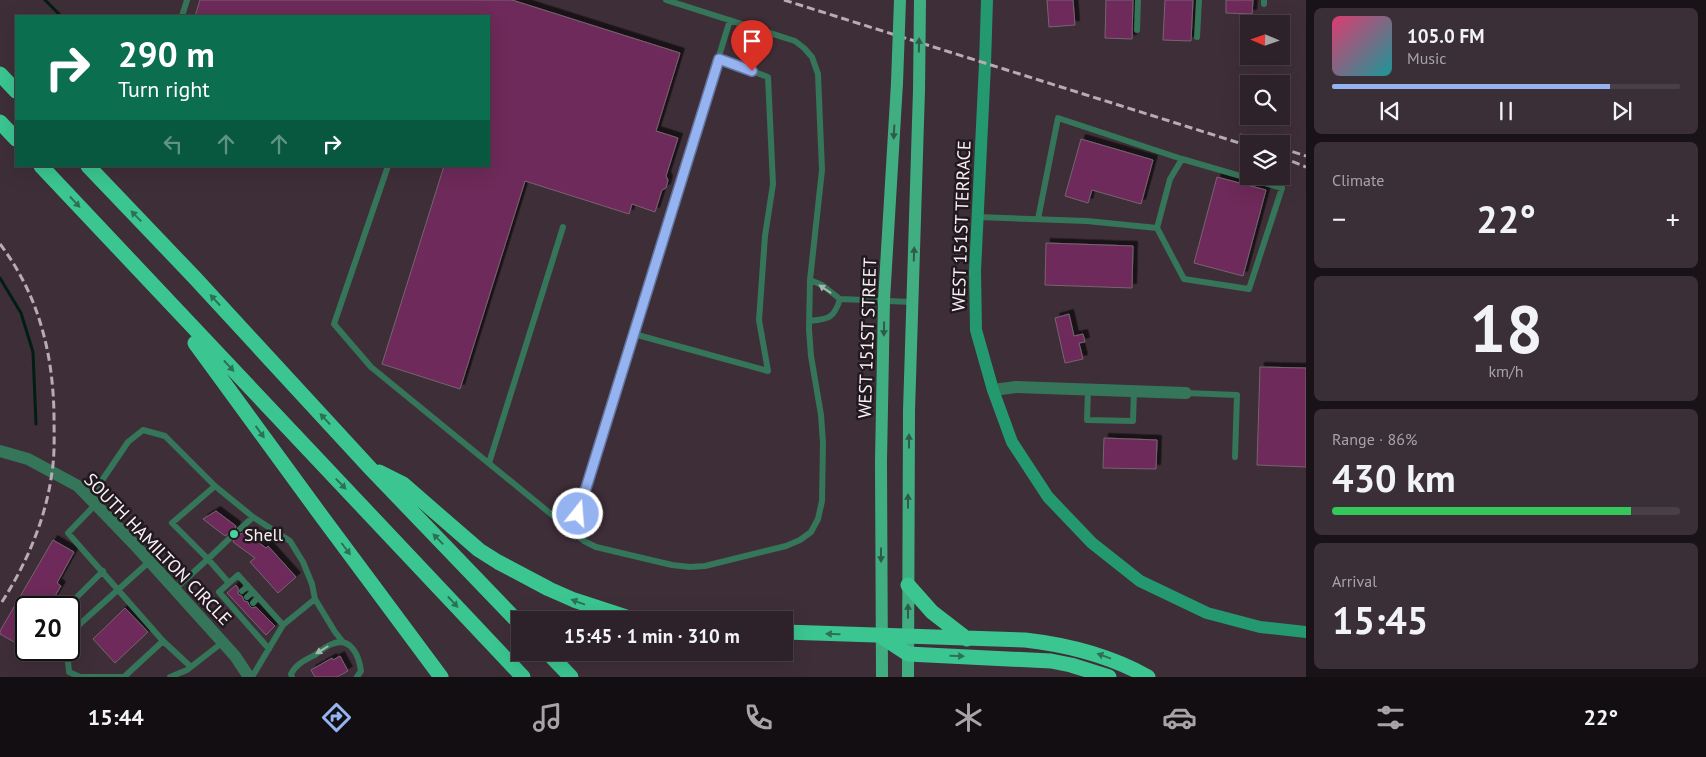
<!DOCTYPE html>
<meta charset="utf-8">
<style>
body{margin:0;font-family:"PT Sans",sans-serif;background:#3a2f36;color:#f1f3f6;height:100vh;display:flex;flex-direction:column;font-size:19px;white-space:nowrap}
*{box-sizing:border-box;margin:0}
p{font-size:16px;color:#a7a4a8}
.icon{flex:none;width:28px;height:28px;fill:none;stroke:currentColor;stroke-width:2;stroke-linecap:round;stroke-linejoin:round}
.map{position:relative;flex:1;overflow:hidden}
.side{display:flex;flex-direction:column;gap:8px;padding:8px;background:#191317;width:400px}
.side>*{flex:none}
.top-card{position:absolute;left:15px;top:15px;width:475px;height:152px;border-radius:0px;box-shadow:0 5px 20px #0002,0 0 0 1px #493f47;background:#0b6e4f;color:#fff;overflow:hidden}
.needle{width:32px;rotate:272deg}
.tools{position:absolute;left:1240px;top:15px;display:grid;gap:10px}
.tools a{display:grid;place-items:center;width:50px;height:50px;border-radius:0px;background:#2e222a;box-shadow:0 5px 20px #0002,0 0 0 1px #493f47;font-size:25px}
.speed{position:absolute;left:15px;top:596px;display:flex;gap:10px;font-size:25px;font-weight:700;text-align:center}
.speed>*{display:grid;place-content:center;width:65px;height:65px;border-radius:50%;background:#2e222a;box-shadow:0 5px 20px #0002,0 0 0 1px #493f47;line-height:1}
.speed .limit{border:2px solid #111;border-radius:8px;background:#fff;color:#111}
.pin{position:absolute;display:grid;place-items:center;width:42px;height:42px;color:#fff;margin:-51px -21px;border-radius:50% 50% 50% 0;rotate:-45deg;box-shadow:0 0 5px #0007}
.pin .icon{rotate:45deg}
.me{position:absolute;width:55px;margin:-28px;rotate:17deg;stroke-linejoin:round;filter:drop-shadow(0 0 4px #0008)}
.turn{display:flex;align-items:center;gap:18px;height:105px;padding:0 20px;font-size:22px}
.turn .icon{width:65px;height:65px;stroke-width:2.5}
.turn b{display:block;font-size:35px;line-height:42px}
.lanes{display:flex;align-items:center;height:48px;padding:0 20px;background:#0003;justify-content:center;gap:25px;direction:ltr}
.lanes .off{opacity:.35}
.big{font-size:38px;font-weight:800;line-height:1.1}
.side .card{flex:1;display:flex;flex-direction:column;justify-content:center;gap:8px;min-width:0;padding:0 18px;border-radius:8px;background:#3a2f36}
.side .dial{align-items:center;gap:0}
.dial b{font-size:65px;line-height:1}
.song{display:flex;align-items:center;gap:15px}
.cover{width:60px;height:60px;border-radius:8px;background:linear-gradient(135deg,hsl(340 70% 55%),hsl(180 70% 35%))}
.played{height:5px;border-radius:2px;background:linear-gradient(90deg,#95b2f1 80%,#493f47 80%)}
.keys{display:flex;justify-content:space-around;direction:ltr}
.heat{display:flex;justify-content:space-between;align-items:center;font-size:28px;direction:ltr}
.charge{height:8px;border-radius:4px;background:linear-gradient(90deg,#34c759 86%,#493f47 0)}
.trip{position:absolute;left:511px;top:611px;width:282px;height:50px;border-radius:0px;background:#2e222a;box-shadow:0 5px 20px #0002,0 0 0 1px #493f47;font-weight:800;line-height:50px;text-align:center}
.menu{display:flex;height:80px;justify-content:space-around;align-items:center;background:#120e11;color:#a7a4a8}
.menu .icon{width:35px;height:35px}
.menu .current{color:#95b2f1}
.menu b{font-size:22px;color:#f1f3f6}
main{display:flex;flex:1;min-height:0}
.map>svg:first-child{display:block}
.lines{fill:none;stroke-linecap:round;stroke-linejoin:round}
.stream{stroke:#001e11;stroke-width:3}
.building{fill:#6e295a;stroke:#776470;filter:url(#shadow)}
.lane{stroke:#357559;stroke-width:6}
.street{stroke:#357559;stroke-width:12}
.secondary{stroke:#24986e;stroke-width:12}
.primary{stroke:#41ae82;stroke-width:12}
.highway{stroke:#3bc691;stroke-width:15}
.rail{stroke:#b8abb3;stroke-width:3;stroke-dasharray:8 4;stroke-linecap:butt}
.primary-bridge{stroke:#41ae82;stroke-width:12}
.oneway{fill:#2f5c4a}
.oneway2{fill:#2e7057}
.oneway3{fill:#a1b8af}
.route-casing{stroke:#61749d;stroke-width:12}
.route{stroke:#95b2f1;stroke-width:9}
.poi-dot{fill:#48d49d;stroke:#20191d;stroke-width:2}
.labels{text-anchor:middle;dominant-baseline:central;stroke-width:5;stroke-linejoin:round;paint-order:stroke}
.street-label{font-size:18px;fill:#faeff6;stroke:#20191d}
.poi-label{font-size:18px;fill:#faeff6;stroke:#20191d;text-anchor:start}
</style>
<main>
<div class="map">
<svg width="1306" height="677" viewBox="0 0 1306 677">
<defs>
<filter id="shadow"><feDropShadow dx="4.5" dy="-4.5" stdDeviation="0" flood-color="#0009"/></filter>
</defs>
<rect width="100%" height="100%" fill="#3e2e38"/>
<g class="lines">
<path class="stream" d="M45,0L61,16
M0,278L21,313L33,352L36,424"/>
</g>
<path class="building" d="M200,0H512L680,53L656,131L678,138L666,176L668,180L666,188L662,190L655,212L632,204L629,214L525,181L460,389L382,364L444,166H489V16H195Z
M1047,0H1073L1075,25L1049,27Z
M1106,0H1133L1132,39L1105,38Z
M1165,0H1193L1191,41L1163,40Z
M1226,0H1253L1252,14L1226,13Z
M1081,139L1153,160L1141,204L1092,190L1088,203L1065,196Z
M1217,177L1266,190L1243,276L1194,263Z
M1046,243L1133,246L1132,288L1045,285Z
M1069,314L1074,336L1083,334L1085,342L1079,343L1083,359L1065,363L1055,318Z
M1260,367L1306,368V467L1257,465Z
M1104,438L1157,440L1156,469L1103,468Z
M216,511L236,526L235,530L237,533L241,534L244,532L266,548L268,546L296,577L278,593L250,562L255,558L233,542L234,538L232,535L228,534L225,536L203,519Z
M53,540L74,552L57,583L61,586L52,601L46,597L40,608H26V625L16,643L0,634V631Z
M236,585L238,588V594L242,596L244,601L248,602L249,605L252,608L256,607L275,626L266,635L227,593Z
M125,608L148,632L115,663L93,639Z
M340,656L348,671L337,677H315L311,670L332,658L333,660Z"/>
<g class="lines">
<path class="lane" d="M1264,4V0
M182,16L187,0
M1137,30L1138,0
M1197,37L1199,0
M388,166L334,324L371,367L584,541L596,547L672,565L690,567L705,566L786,546L800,540L811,532L818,519L822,501L823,443L821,415L811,356L809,329L810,280L822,170L818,74L812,57L804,48L795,41L666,0
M978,217L1087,221L1157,228L1184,279L1249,289L1282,188L1182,159L1170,179L1157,228
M1038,219L1058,118L1182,159
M810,280L822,285L840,299L912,302
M809,321C828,319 834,319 840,299
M634,334L768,371L759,320L765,236L773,184L768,77L719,59
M1088,390L1087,420L1133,421L1134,391
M1186,393L1237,395L1235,457
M489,463L563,227
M215,486L172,523L208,559L229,539
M90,498L128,442L143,430L165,436L215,486L253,517L290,541L303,562L312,584L315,599L283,625L252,677
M96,504L68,533L163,641L124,677
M240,529L253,517
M573,532L730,20
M229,583L238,575L283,625
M175,589L208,559L229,583L219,592L269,649
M242,591L248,586
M247,597L253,592
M315,599L335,632L343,642
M253,603L258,597
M66,608L103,571
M69,636L81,623L150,561
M163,641L191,667
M67,650L69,672L80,677H123
M170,677L187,670L223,642
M292,677L291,674C296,664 305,660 315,655C320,651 326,646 332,644C351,636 359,656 361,671L357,677"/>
<path class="street" d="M993,390L1016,387L1186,393
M0,451L28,459L78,486L134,544L235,656L249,677"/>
<path class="secondary" d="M987,0L985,64L975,271L976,330L993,390L1012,442L1048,497L1092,543L1140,581L1207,613L1260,627L1306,632"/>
<path class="primary" d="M882,677L881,461L884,300L897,83
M908,677L909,411L919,90"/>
<path class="highway" d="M0,74L16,91
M0,122L16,139
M41,166L523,677
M88,166L195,278L370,468L520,624
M195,343L317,510L441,677
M379,472L403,484L479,550L498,562L549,589L574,600L626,617L642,620
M908,585L932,612L967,639
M785,632L1025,640C1069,645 1109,655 1148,677
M882,637L908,654L1051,661L1071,665L1109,677
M547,652L571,677"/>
<path class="rail" d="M784,0L1249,146
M1240,135L1267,144
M1281,148L1306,156
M1281,157L1306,167
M0,244C38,294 53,352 54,415C54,434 55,453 52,472C46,519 26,565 0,605"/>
<path class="primary-bridge" d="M897,83L900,0
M919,90L920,0"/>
</g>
<defs><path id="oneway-solid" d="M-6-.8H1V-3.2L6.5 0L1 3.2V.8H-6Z" transform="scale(1.25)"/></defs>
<g class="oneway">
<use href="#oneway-solid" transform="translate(919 45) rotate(-89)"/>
<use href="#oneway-solid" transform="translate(894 132) rotate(93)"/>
<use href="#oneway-solid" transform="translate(914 254) rotate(-88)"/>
<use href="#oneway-solid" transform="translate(884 329) rotate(91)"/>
<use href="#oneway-solid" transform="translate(909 441) rotate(-90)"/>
<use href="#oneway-solid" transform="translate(908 501) rotate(-90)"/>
<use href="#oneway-solid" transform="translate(881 555) rotate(90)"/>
<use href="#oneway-solid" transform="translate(908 611) rotate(-90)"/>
</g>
<g class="oneway2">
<use href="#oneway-solid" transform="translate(75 202) rotate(47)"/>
<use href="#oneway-solid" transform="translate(136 216) rotate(-134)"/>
<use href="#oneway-solid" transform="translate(215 300) rotate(-133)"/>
<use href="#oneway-solid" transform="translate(229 366) rotate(47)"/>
<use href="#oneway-solid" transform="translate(325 419) rotate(-133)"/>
<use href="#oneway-solid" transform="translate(260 432) rotate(54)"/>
<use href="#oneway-solid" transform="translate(341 484) rotate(46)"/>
<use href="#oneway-solid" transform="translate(438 539) rotate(-134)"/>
<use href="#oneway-solid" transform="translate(346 549) rotate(53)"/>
<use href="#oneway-solid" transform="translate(453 602) rotate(47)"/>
<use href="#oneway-solid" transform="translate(578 602) rotate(-160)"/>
<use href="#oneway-solid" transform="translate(833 634) rotate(-178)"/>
<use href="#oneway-solid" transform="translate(957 656) rotate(2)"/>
<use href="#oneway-solid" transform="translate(1104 656) rotate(-160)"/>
</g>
<g class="oneway3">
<use href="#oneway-solid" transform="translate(825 289) rotate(-146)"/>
<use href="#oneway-solid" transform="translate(322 650) rotate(148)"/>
</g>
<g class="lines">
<g class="route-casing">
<path id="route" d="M578,514L719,59L752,71"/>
</g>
<use href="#route" class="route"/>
</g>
<circle class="poi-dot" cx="234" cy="534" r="5"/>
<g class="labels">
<g class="street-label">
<text transform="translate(961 226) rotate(-88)">WEST 151ST TERRACE</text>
<text transform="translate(867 338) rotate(-88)">WEST 151ST STREET</text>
<text transform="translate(158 549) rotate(46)">SOUTH HAMILTON CIRCLE</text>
</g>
<g class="poi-label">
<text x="244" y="534">Shell</text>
</g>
</g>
</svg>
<div class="tools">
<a><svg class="needle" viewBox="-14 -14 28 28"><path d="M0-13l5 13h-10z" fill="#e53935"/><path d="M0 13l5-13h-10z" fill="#a7a4a8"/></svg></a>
<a><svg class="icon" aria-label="search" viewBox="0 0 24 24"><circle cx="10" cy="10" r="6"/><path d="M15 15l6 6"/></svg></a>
<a><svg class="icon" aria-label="layers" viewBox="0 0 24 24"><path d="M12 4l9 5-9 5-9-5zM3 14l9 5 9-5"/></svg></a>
</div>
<div class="speed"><div class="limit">20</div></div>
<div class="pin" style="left:752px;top:71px;background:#d93025"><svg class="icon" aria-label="arrive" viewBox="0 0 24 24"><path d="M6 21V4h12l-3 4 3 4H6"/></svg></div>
<svg class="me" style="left:578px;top:514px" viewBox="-20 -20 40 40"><circle r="17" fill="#95b2f1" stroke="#fff" stroke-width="3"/><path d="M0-11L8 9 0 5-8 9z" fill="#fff"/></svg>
<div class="trip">15:45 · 1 min · 310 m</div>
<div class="top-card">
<div class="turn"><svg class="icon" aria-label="right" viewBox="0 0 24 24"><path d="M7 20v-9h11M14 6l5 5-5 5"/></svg><div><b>290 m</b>Turn right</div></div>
<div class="lanes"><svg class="icon off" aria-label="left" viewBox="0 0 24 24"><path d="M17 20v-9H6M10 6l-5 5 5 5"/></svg><svg class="icon off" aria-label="ahead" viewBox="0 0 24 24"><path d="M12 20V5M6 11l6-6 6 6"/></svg><svg class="icon off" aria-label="ahead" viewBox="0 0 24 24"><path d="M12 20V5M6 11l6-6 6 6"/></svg><svg class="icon" aria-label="right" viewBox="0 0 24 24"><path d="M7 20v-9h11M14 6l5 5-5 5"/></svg></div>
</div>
</div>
<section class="side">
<div class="card">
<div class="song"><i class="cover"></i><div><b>105.0 FM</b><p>Music</p></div></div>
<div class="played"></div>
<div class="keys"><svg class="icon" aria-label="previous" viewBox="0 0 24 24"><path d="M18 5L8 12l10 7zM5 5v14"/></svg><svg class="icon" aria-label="pause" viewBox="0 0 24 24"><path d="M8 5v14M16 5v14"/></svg><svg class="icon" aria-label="next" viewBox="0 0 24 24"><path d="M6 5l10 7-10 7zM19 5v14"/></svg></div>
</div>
<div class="card"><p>Climate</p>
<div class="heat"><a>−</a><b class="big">22°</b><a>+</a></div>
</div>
<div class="card dial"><b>18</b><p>km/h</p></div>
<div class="card"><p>Range · 86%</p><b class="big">430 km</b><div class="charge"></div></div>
<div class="card"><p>Arrival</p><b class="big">15:45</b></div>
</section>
</main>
<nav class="menu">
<b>15:44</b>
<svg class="icon current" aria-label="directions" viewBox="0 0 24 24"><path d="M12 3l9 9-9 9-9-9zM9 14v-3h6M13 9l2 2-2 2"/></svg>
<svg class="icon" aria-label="music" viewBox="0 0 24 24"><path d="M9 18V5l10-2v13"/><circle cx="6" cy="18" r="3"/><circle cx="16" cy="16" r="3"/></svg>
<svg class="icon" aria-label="phone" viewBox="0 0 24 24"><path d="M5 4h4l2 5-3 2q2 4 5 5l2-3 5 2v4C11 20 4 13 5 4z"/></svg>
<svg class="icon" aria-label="climate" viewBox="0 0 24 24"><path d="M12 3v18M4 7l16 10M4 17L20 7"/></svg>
<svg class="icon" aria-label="car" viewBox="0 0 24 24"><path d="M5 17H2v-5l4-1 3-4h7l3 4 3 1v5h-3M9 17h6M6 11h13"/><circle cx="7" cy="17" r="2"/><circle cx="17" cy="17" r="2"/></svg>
<svg class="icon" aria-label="filters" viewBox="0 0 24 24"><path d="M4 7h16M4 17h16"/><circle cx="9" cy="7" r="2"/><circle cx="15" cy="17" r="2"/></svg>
<b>22°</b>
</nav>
